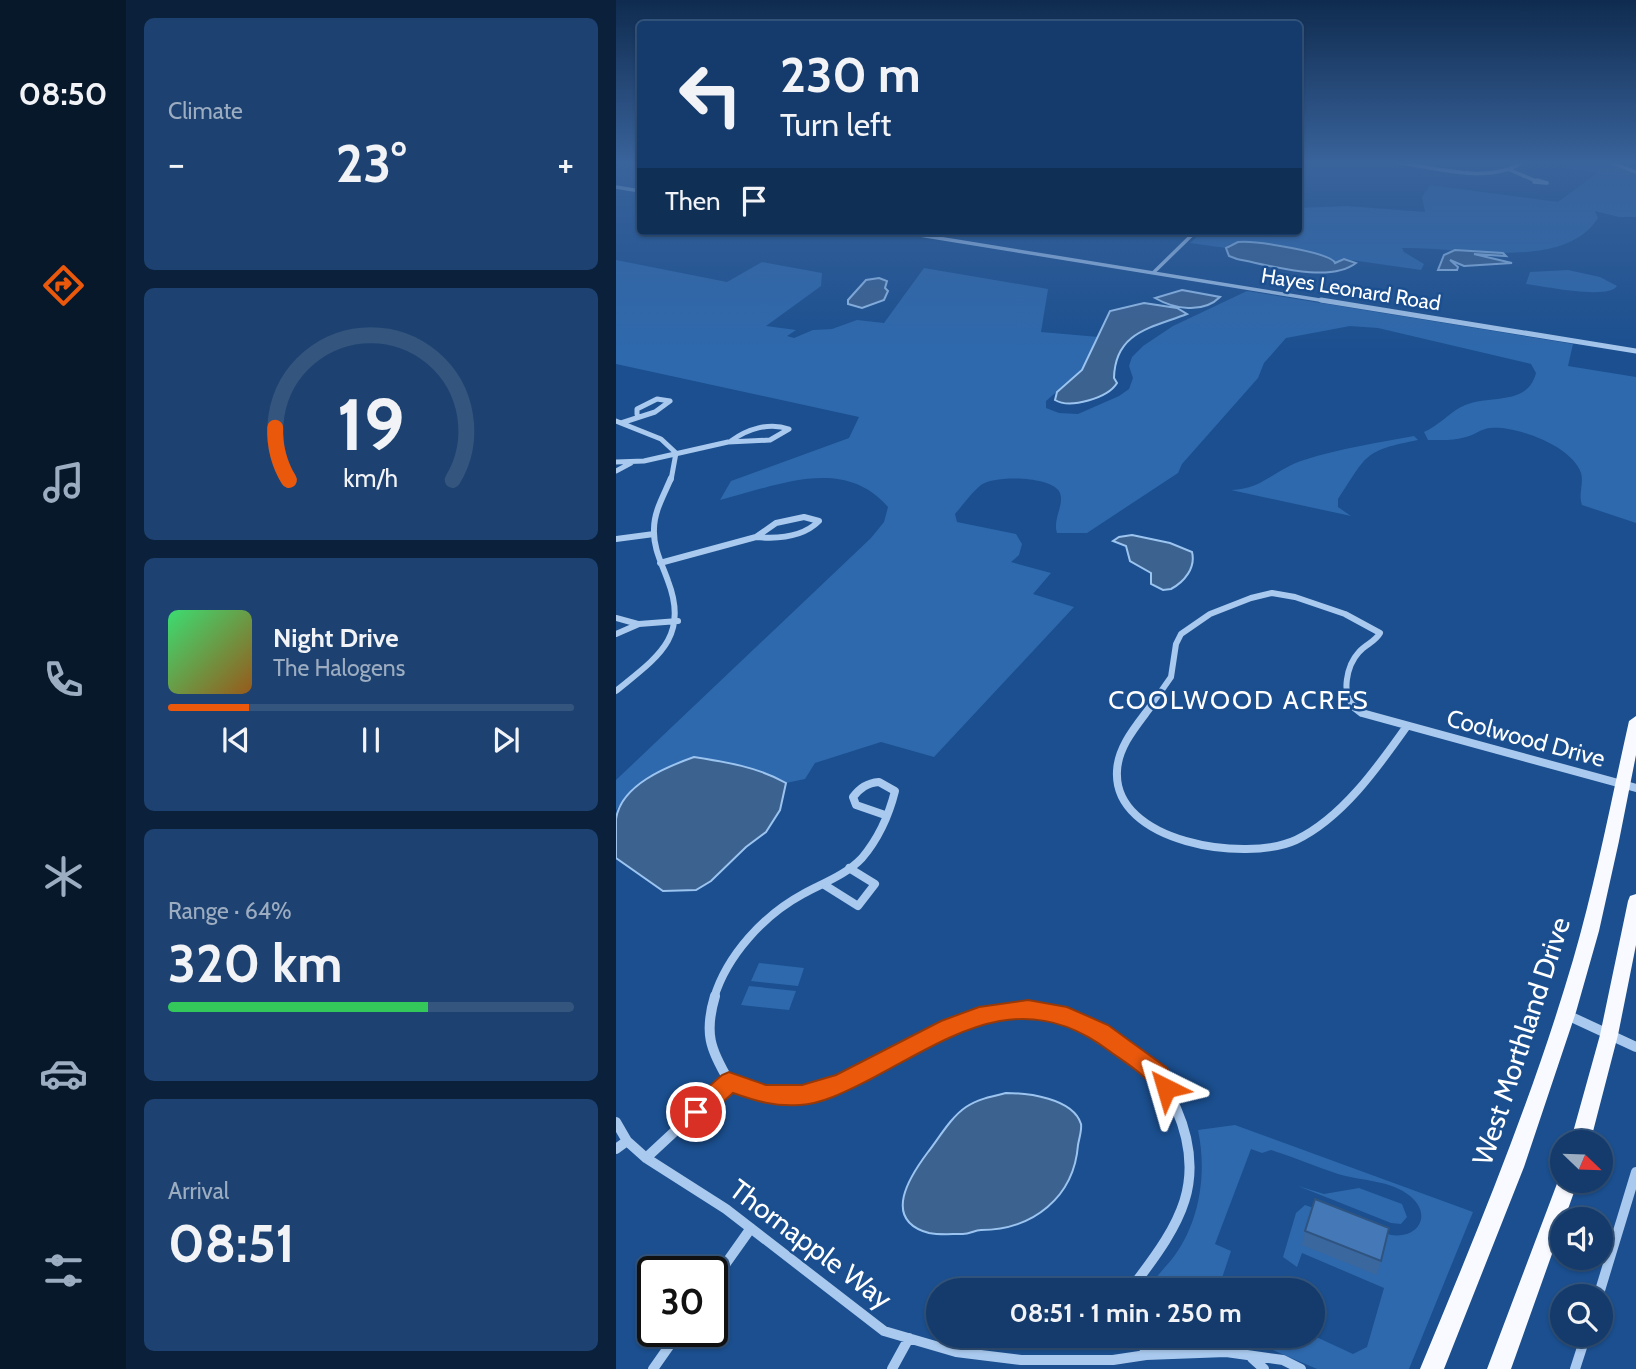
<!DOCTYPE html>
<meta charset="utf-8">
<style>
body{margin:0;font-family:Cabin,sans-serif;background:#1d4271;color:#f1f3f6;height:100vh;display:flex;flex-direction:column;font-size:26px;white-space:nowrap}
*{box-sizing:border-box;margin:0}
p{font-size:23px;color:#9dadc1}
.icon{flex:none;width:38px;height:38px;fill:none;stroke:currentColor;stroke-width:2;stroke-linecap:round;stroke-linejoin:round}
.map{position:relative;flex:1;overflow:hidden}
.side{display:flex;flex-direction:column;gap:18px;padding:18px;background:#0b203b;width:490px}
.side>*{flex:none}
.banner{position:absolute;left:21px;top:21px;width:665px;height:214px;border-radius:7px;box-shadow:0 2px 5px #0004,0 0 0 2px #33557e;background:#143b6b;color:#f1f3f6;overflow:hidden}
.needle{width:46px;rotate:113deg}
.fabs{position:absolute;left:934px;top:1130px;display:grid;gap:14px}
.fabs a{display:grid;place-items:center;width:63px;height:63px;border-radius:50%;background:#143b6b;box-shadow:0 2px 5px #0004,0 0 0 2px #33557e;font-size:35px}
.speed{position:absolute;left:21px;top:1256px;display:flex;gap:14px;font-size:35px;font-weight:700;text-align:center}
.speed>*{display:grid;place-content:center;width:91px;height:91px;border-radius:50%;background:#143b6b;box-shadow:0 2px 5px #0004,0 0 0 2px #33557e;line-height:1}
.speed .limit{border:4px solid #111;border-radius:10px;background:#fff;color:#111}
.pin{position:absolute;display:grid;place-items:center;width:60px;height:60px;color:#fff;margin:-30px;border:4px solid #fff;border-radius:50%;box-shadow:0 2px 7px #0007}
.me{position:absolute;width:77px;margin:-38px;rotate:320deg;stroke-linejoin:round;filter:drop-shadow(0 0 5px #0008)}
.turn{display:flex;align-items:center;gap:24px;height:147px;padding:0 28px;font-size:32px}
.turn .icon{width:91px;height:91px;stroke-width:2.5}
.turn b{display:block;font-size:49px;line-height:60px}
.then{display:flex;align-items:center;height:66px;padding:0 28px;background:#0003;gap:14px;font-size:26px}
.big{font-size:52px;font-weight:700;line-height:1.1}
.side .widget{flex:1;display:flex;flex-direction:column;justify-content:center;gap:10px;min-width:0;padding:0 24px;border-radius:10px;background:#1d4271}
.side .dial{align-items:center;gap:0}
.dial svg{height:182px;overflow:visible;fill:none;stroke:#33557e;stroke-width:7;stroke-linecap:round;text-anchor:middle}
.dial text{fill:#f1f3f6;stroke:none}
.song{display:flex;align-items:center;gap:21px}
.cover{width:84px;height:84px;border-radius:10px;background:linear-gradient(135deg,hsl(140 70% 55%),hsl(30 70% 35%))}
.played{height:7px;border-radius:4px;background:linear-gradient(90deg,#ea580c 20%,#33557e 20%)}
.keys{display:flex;justify-content:space-around;direction:ltr}
.heat{display:flex;justify-content:space-between;align-items:center;font-size:38px;direction:ltr}
.charge{height:10px;border-radius:5px;background:linear-gradient(90deg,#34c759 64%,#33557e 0)}
.trip{position:absolute;left:310px;top:1278px;width:399px;height:70px;border-radius:35px;background:#143b6b;box-shadow:0 2px 5px #0004,0 0 0 2px #33557e;font-weight:700;line-height:70px;text-align:center}
main{display:flex;flex:1;min-height:0}
.tab-bar{display:flex;flex-direction:column;width:126px;justify-content:space-around;align-items:center;background:#08182b;color:#9dadc1}
.tab-bar .icon{width:49px;height:49px}
.tab-bar .on{color:#ea580c}
.tab-bar b{font-size:32px;color:#f1f3f6}
.map>svg:first-child{display:block}
.green{fill:#2e69ad}
.water{fill:#3c6290;stroke:#9cc4f0;stroke-width:2}
.lines{fill:none;stroke-linecap:round;stroke-linejoin:round}
.minor-far4{stroke:#a9c9ee;stroke-width:3.5}
.minor-far3{stroke:#a9c9ee;stroke-width:5}
.minor-far2{stroke:#a9c9ee;stroke-width:6}
.minor-far1{stroke:#a9c9ee;stroke-width:8}
.minor{stroke:#a9c9ee;stroke-width:10}
.trunk{fill:#f8faff;fill-rule:evenodd}
.wall{fill:#3a679d}
.building{fill:#4478b7;stroke:#305480;stroke-width:2}
.route{fill:#ea580c;stroke:#983908;stroke-width:2}
.labels{text-anchor:middle;dominant-baseline:central;stroke-width:5;stroke-linejoin:round;paint-order:stroke}
.far-street-label{font-size:21px;fill:#fff;stroke:#1b4f8f}
.street-label{font-size:24px;fill:#fff;stroke:#1b4f8f}
.neighbourhood-label{font-size:26px;letter-spacing:2px;fill:#fff;stroke:#1b4f8f}
.near-street-label{font-size:28px;fill:#fff;stroke:#1b4f8f}
</style>
<main>
<nav class="tab-bar">
<b>08:50</b>
<svg class="icon on" aria-label="directions" viewBox="0 0 24 24"><path d="M12 3l9 9-9 9-9-9zM9 14v-3h6M13 9l2 2-2 2"/></svg>
<svg class="icon" aria-label="music" viewBox="0 0 24 24"><path d="M9 18V5l10-2v13"/><circle cx="6" cy="18" r="3"/><circle cx="16" cy="16" r="3"/></svg>
<svg class="icon" aria-label="phone" viewBox="0 0 24 24"><path d="M5 4h4l2 5-3 2q2 4 5 5l2-3 5 2v4C11 20 4 13 5 4z"/></svg>
<svg class="icon" aria-label="climate" viewBox="0 0 24 24"><path d="M12 3v18M4 7l16 10M4 17L20 7"/></svg>
<svg class="icon" aria-label="car" viewBox="0 0 24 24"><path d="M5 17H2v-5l4-1 3-4h7l3 4 3 1v5h-3M9 17h6M6 11h13"/><circle cx="7" cy="17" r="2"/><circle cx="17" cy="17" r="2"/></svg>
<svg class="icon" aria-label="filters" viewBox="0 0 24 24"><path d="M4 7h16M4 17h16"/><circle cx="9" cy="7" r="2"/><circle cx="15" cy="17" r="2"/></svg>
</nav>
<section class="side">
<div class="widget"><p>Climate</p>
<div class="heat"><a>−</a><b class="big">23°</b><a>+</a></div>
</div>
<div class="widget dial"><svg viewBox="0 0 100 80">
<path d="M14 69A42 42 0 1 1 86 69"/>
<path d="M14 69A42 42 0 0 1 8 46" stroke="#ea580c"/>
<text x="50" y="56" font-size="32" font-weight="700">19</text>
<text x="50" y="72" font-size="11">km/h</text>
</svg></div>
<div class="widget">
<div class="song"><i class="cover"></i><div><b>Night Drive</b><p>The Halogens</p></div></div>
<div class="played"></div>
<div class="keys"><svg class="icon" aria-label="previous" viewBox="0 0 24 24"><path d="M18 5L8 12l10 7zM5 5v14"/></svg><svg class="icon" aria-label="pause" viewBox="0 0 24 24"><path d="M8 5v14M16 5v14"/></svg><svg class="icon" aria-label="next" viewBox="0 0 24 24"><path d="M6 5l10 7-10 7zM19 5v14"/></svg></div>
</div>
<div class="widget"><p>Range · 64%</p><b class="big">320 km</b><div class="charge"></div></div>
<div class="widget"><p>Arrival</p><b class="big">08:51</b></div>
</section>
<div class="map">
<svg width="1020" height="1369" viewBox="0 0 1020 1369">
<rect width="100%" height="100%" fill="#1b4f8f"/>
<path class="green" d="M957,162H987L1020,174V217H1003L979,211L982,218C947,273 842,246 786,248L788,252L808,264L805,270L728,259L720,263C700,247 641,244 614,244L610,248L574,243L587,231H682L683,208L731,206L809,212L806,197L814,185L942,202L981,173L950,168Z
M0,260L111,282L146,262L206,273L205,286L150,326L180,330L171,336L178,338L197,330L216,329L241,320L268,323L308,268L432,289L425,332L483,337L466,370L430,401V408L443,413L462,414L503,396L513,389L517,378L513,366L516,357L527,346L557,326L631,291L957,344L952,366L1020,377V523L966,505C962,494 968,484 965,473C956,446 901,426 875,428C866,428 859,435 850,437C838,441 824,440 812,440L808,432C822,426 832,414 845,407C871,393 911,408 920,373L915,364L762,328L734,326L670,338L648,363L642,378L566,464L562,473L471,533H441C436,519 450,503 443,491C433,476 378,475 365,485C355,493 347,505 339,514L341,522L400,534L406,544L403,555L395,562L435,573L417,594L458,607L318,757L265,742L199,763L189,779L170,783L129,766L78,758L58,764L18,788L0,810V780L255,538L268,522L272,507C227,455 161,486 104,500L115,481L233,438L243,417L0,364Z
M952,270L984,277L1001,286C992,300 927,286 910,284L914,272Z
M798,436L802,440C747,451 752,454 722,499V507L735,516L615,490C648,489 657,470 688,460C725,448 761,443 798,436Z
M143,963L188,968L182,986L135,981Z
M133,986L180,991L173,1010L125,1005Z
M619,1125L857,1212L793,1369H701L638,1342L629,1335H696L737,1354L751,1347L768,1288L686,1253L681,1267L667,1257L680,1213L689,1205L775,1235C802,1239 817,1215 794,1196C775,1180 745,1181 722,1174C700,1167 678,1157 655,1150L646,1153L635,1149L599,1244L615,1251L602,1290H532C539,1277 550,1267 559,1255C584,1220 591,1173 582,1130Z
M682,1186L708,1194L743,1188L786,1204L791,1217L785,1224L775,1223Z"/>
<path class="water" d="M622,242C639,240 716,253 719,263L728,259L740,263C713,284 653,265 621,259L613,256L610,248Z
M839,250L887,253L890,256L858,254L896,263L848,266L834,260L842,267L841,270H822L828,255Z
M263,278L271,281L269,288L272,291L268,300L246,308L232,304V300L250,280Z
M566,290L604,297C587,314 558,309 539,298Z
M528,303L561,308L571,314C535,328 499,332 498,378L501,383C492,398 454,409 439,400L441,392L466,370L494,311Z
M516,535L554,543L576,552C580,568 568,582 555,589L547,590L535,584V573L514,561L510,546L497,541L503,537Z
M78,757C110,762 142,767 170,783L164,810L150,832L130,847L95,881L80,890L47,891L0,858C0,845 0,831 0,819C5,785 50,767 78,757Z
M390,1093C411,1093 457,1098 465,1124C466,1130 463,1139 462,1145C458,1197 417,1230 365,1230C358,1230 353,1235 345,1234C335,1234 323,1235 313,1233C265,1220 294,1176 312,1152C323,1138 335,1117 350,1107C362,1099 377,1096 390,1093Z"/>
<g class="lines">
<path class="minor-far4" d="M779,162C817,167 873,185 907,162
M994,162L1020,172
M894,170L920,181
M921,180L931,183L918,182Z
M0,187L24,191
M279,231L716,302
M537,273L580,231"/>
<path class="minor-far3" d="M705,300L1020,351
M0,421L45,439L60,453L55,480
M5,423L39,412L54,401L41,399L21,409V414
M0,462L28,461L112,442L154,440L173,429C153,422 131,429 115,441
M0,471L15,463"/>
<path class="minor-far2" d="M188,517L203,521C187,537 161,539 140,537L160,523Z
M0,539L38,534
M44,563L140,537
M0,618L22,624
M0,634L23,624L62,621
M0,691C40,658 74,638 52,581C46,564 37,548 38,529C38,511 48,495 55,478
M534,707L555,677L560,644L565,634L594,614L635,598L656,593L679,597L729,614L764,633C759,642 750,644 743,652C731,665 724,695 739,707"/>
<path class="minor-far1" d="M535,706C521,725 502,746 501,771C497,843 630,863 680,840C726,818 762,767 791,726
M737,706L746,713L1020,788
M207,884L242,906L259,884L233,868
M98,998C111,955 148,915 187,894C207,883 230,875 246,858C262,839 273,815 279,791L263,782C251,783 244,788 237,797L240,805L269,815"/>
<path class="minor" d="M99,996C88,1033 94,1049 113,1081C136,1090 160,1098 185,1095C212,1092 235,1078 259,1066C339,1024 411,983 496,1039C524,1057 547,1078 560,1108C592,1181 564,1224 520,1282L519,1290
M951,1015L1020,1047
M0,1122L11,1141L30,1158L110,1209L268,1331L340,1352L405,1360H497L530,1355L610,1352L667,1360L685,1369
M0,1149L11,1141
M30,1158L113,1081
M96,1283L135,1228
M982,1297L1020,1172
M525,1335L530,1355
M636,1358L648,1369
M37,1369L63,1332
M276,1369L293,1338
M959,1369L970,1335"/>
<path class="trunk" d="M1020,716V755L1003,841L983,931L960,1012L908,1167L828,1369H804C860,1234 916,1100 957,960C980,881 995,801 1013,721Z
M1020,894V945L1002,1035L974,1143H954L984,1035L1012,901L1014,896Z
M947,1173V1181H962L895,1369H871L942,1181Z"/>
</g>
<path class="wall" d="M689,1231L765,1261L761,1275L686,1245Z"/>
<path class="building" d="M699,1199L773,1228L765,1261L689,1231Z"/>
<linearGradient id="sky" x2="0" y2="1"><stop stop-color="#0f2b4f"/><stop offset="0.46" stop-color="#39639b"/><stop offset="1" stop-color="#39639b" stop-opacity="0"/></linearGradient>
<rect width="1020" height="353" fill="url(#sky)"/>
<path class="route" d="M412,1000L451,1007L492,1025L551,1068L561,1088L558,1096L550,1098L542,1096C532,1075 511,1064 492,1050C404,984 335,1037 253,1080C233,1090 207,1104 184,1105C159,1107 140,1101 117,1093L88,1119L80,1122L72,1119L69,1112L72,1105L106,1075L113,1072L150,1085H186L220,1075L325,1021L363,1007Z"/>
<g class="labels">
<g class="far-street-label">
<text transform="translate(735 289) rotate(9)">Hayes Leonard Road</text>
</g>
<g class="street-label">
<text transform="translate(910 738) rotate(15)">Coolwood Drive</text>
</g>
<g class="neighbourhood-label">
<text x="623" y="700">COOLWOOD ACRES</text>
</g>
<g class="near-street-label">
<text transform="translate(905 1041) rotate(-72)">West Morthland Drive</text>
<text transform="translate(195 1244) rotate(37)">Thornapple Way</text>
</g>
</g>
</svg>
<div class="fabs">
<a><svg class="needle" viewBox="-14 -14 28 28"><path d="M0-13l5 13h-10z" fill="#e53935"/><path d="M0 13l5-13h-10z" fill="#9dadc1"/></svg></a>
<a><svg class="icon" aria-label="sound" viewBox="0 0 24 24"><path d="M4 9h4l5-4v14l-5-4H4zM17 9q2 3 0 6"/></svg></a>
<a><svg class="icon" aria-label="search" viewBox="0 0 24 24"><circle cx="10" cy="10" r="6"/><path d="M15 15l6 6"/></svg></a>
</div>
<div class="speed"><div class="limit">30</div></div>
<div class="pin" style="left:80px;top:1112px;background:#d93025"><svg class="icon" aria-label="arrive" viewBox="0 0 24 24"><path d="M6 21V4h12l-3 4 3 4H6"/></svg></div>
<svg class="me" style="left:550px;top:1088px" viewBox="-20 -20 40 40"><path d="M0-17L14 15 0 8-14 15z" fill="#ea580c" stroke="#fff" stroke-width="4"/></svg>
<div class="trip">08:51 · 1 min · 250 m</div>
<div class="banner">
<div class="turn"><svg class="icon" aria-label="left" viewBox="0 0 24 24"><path d="M17 20v-9H6M10 6l-5 5 5 5"/></svg><div><b>230 m</b>Turn left</div></div>
<div class="then">Then<svg class="icon" aria-label="arrive" viewBox="0 0 24 24"><path d="M6 21V4h12l-3 4 3 4H6"/></svg></div>
</div>
</div>
</main>
